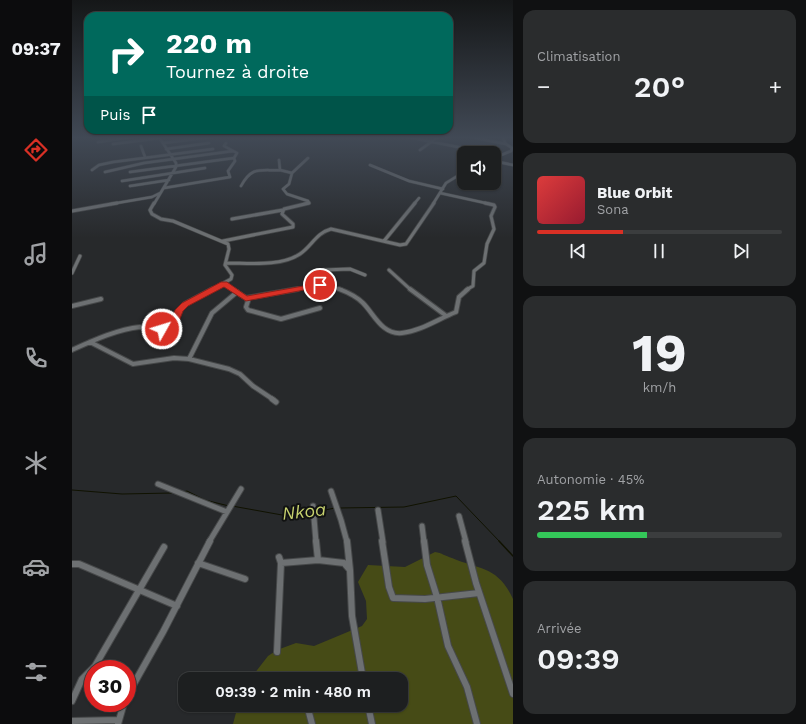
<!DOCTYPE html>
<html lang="fr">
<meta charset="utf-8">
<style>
body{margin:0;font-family:"Work Sans",sans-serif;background:#2a2c2d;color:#f1f3f6;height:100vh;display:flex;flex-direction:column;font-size:15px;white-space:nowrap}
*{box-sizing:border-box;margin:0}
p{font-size:13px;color:#a0a2a5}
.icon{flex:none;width:22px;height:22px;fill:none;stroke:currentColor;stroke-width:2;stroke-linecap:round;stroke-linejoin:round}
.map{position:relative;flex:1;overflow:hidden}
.sheet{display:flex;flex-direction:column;gap:10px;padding:10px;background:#101112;width:293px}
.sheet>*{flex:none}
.guide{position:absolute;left:12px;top:12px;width:369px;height:122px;border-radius:12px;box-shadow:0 1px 3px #0004,0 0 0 1px #3b3d3e;background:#00695c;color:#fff;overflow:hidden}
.fabs{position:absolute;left:385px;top:146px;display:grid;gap:8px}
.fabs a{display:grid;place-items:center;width:44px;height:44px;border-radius:8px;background:#1d1f20;box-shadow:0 1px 3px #0004,0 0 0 1px #3b3d3e;font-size:20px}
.speed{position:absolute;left:12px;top:660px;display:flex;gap:8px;font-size:20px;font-weight:700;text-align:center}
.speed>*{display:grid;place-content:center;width:52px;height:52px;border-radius:50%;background:#1d1f20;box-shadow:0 1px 3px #0004,0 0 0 1px #3b3d3e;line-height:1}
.speed .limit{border:6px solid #d22;background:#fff;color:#111}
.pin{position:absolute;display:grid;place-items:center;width:34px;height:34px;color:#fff;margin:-17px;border:2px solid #fff;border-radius:50%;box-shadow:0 1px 4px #0007}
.me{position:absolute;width:44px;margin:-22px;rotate:51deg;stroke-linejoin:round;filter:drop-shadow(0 0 3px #0008)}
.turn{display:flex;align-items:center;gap:14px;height:84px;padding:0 16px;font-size:18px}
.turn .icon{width:52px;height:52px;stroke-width:2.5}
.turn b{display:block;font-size:28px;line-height:34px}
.then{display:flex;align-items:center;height:38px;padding:0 16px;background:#0003;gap:8px;font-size:15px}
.big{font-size:30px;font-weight:600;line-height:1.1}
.sheet .widget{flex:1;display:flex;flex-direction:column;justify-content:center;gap:6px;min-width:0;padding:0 14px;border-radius:12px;background:#2a2c2d}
.sheet .dial{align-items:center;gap:0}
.dial b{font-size:52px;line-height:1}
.song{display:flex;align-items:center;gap:12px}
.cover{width:48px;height:48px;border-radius:6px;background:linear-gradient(135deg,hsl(0 70% 55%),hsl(350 70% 35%))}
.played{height:4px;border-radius:2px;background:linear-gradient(90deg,#d93025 35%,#3b3d3e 35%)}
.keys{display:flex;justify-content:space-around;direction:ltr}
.heat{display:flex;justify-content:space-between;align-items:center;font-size:22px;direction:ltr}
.charge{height:6px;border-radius:3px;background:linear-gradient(90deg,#34c759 45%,#3b3d3e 0)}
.trip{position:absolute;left:106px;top:672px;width:230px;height:40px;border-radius:12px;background:#1d1f20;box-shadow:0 1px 3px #0004,0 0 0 1px #3b3d3e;font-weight:600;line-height:40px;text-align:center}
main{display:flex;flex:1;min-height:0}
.menu{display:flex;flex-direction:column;width:72px;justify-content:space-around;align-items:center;background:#0c0c0d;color:#a0a2a5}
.menu .icon{width:28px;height:28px}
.menu .selected{color:#d93025}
.menu b{font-size:18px;color:#f1f3f6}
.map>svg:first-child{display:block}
.green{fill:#464b16}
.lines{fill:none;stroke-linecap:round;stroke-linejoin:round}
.stream-far1{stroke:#101200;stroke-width:1}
.stream{stroke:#101200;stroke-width:1.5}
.street-far4-casing{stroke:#464849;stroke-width:3.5}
.street-far3-casing{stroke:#464849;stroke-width:4.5}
.street-far2-casing{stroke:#464849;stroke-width:6}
.street-far1-casing{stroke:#464849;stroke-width:7}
.street-casing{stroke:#464849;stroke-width:8}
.street-far4{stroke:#6d7072;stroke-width:2.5}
.street-far3{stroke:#6d7072;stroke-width:3}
.street-far2{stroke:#6d7072;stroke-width:4}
.street-far1{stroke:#6d7072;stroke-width:5}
.street{stroke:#6d7072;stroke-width:6}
.route{fill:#d93025;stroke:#8d1f18}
.labels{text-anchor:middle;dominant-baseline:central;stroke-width:4;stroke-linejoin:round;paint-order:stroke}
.near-water-label{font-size:18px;font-style:italic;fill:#c7d26e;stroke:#111212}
</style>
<main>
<nav class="menu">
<b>09:37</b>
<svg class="icon selected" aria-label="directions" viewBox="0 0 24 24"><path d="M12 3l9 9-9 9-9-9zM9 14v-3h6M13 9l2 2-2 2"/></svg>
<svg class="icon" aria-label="music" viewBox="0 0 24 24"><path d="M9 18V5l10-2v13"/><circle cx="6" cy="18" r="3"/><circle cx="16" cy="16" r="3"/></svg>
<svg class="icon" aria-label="phone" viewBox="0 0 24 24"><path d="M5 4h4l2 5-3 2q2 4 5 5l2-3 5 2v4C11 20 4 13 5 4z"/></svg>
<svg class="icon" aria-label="climate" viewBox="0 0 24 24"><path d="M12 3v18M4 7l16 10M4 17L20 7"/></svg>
<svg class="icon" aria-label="car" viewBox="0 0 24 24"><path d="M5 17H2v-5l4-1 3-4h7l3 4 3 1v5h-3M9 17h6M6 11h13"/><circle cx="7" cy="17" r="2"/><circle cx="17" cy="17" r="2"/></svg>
<svg class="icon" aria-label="filters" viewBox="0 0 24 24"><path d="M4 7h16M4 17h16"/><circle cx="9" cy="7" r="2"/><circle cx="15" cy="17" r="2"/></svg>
</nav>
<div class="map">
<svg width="441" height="724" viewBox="0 0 441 724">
<rect width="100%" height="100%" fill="#27292b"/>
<path class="green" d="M363,552C370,553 373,556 380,558C408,570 426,566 441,599V724H161L166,705H329V679H178L196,656L205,650L224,643L242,646L290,626L295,619L294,601L286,582L296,565L333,567Z"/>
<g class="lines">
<path class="stream-far1" d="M0,490L50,494L100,493
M111,492L115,491L133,500L157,506
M160,506L210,515L240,513
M267,508L332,507L384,496L428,542
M243,512L263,508"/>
<path class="stream" d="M427,541L441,556"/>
<g class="street-far4-casing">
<path id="street-far4" d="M336,137L416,153
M399,137L434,144
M26,142L60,137
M91,143L139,137
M41,144L88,138
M69,146L73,157
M94,149L137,143
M348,150L366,137
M390,154H392
M422,158L439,151L440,148L434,144L430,137
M422,161L441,165
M298,165L337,181L371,189
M20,170L27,165L41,162L141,149
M208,170L220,173
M33,172L72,163L161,151
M58,172L162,158
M50,181L133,168
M58,186L97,180
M169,186C180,166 187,171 208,170L207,160
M92,188L158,177L156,171L163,161L162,158L165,153L152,146L154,143
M368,193L418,204
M39,204L80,197L88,193
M82,204L104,167V163L87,137
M232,204L237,203L236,201L215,194L211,189L217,184L220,173L236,158
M342,204L347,198
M361,204L374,183L392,172"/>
</g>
<g class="street-far3-casing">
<path id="street-far3" d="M82,203L78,210L80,214L89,219L101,221L156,244L157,249L153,265L160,275L159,279L139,290
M0,211L45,203
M160,219L211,210
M151,241L221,227V224L210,214L212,209L237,203
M312,241L343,203
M154,263C177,263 208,267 228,254C240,246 244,233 259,229L328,245L334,244L362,203
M317,270L339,290
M0,273L8,256
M152,284L161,290
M250,285L252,282L249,272L251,270L278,269L293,275
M220,290L248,285L270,290
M394,290L401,286L402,271L412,263L415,244L422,229L419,216L423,207L422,205L413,203"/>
</g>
<g class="street-far2-casing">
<path id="street-far2" d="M160,289L174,298L176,301L174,307L176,310L209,319L248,308
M267,289C275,292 284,296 291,303C302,314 310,335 330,333C349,331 366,319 384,312L387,297L396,289
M338,289L373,315
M174,298L226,289
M0,306L29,299
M18,342L61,364L102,358L117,359L157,369L168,374L181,386L202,400
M0,350C20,341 46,329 68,327C72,327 76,329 80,330C89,331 96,326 103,322L107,310L113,304L141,289
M117,359L140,313L165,292"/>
</g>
<g class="street-far1-casing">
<path id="street-far1" d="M200,399L204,402
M86,484L155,512
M259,491L269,520L275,542
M241,506L244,542
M306,510L311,542
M387,516L394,542
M350,526L352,542
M137,542L169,489"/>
</g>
<g class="street-casing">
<path id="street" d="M244,541L246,560
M275,541L278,570
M310,541L317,587L321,598L353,599L407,593
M352,541L355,565L365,597L376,646L395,687L405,724
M393,541L404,583L441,694
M126,563L173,579
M209,563L246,560L272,563L278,570L280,616L291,679
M0,564H7L105,606
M205,652L209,563L207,557
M55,696L91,632L138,541
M0,701L10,679L23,666L92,547
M235,705L240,724
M296,705L300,724
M0,721L47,720
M46,724L52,703"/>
</g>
<use href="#street-far4" class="street-far4"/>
<use href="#street-far3" class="street-far3"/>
<use href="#street-far2" class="street-far2"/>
<use href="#street-far1" class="street-far1"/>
<use href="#street" class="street"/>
</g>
<linearGradient id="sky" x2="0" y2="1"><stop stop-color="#151718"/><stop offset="0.58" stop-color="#414955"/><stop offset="1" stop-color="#414955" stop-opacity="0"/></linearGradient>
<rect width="441" height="238" fill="url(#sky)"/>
<path class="route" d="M149,282H155L175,296L248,283L251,285L248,287L174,301L152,287L116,306L111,311L106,324L93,331H87L86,329L87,327L99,321L103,310L110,303Z"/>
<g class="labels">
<g class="near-water-label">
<text transform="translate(232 511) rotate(-6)">Nkoa</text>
</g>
</g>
</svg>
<div class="fabs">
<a><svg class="icon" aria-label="sound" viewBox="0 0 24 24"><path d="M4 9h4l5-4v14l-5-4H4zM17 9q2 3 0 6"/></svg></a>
</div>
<div class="speed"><div class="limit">30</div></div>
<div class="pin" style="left:248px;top:285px;background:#d93025"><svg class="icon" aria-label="arrive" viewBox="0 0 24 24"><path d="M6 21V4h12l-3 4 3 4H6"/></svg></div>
<svg class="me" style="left:90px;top:329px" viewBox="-20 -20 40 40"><circle r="17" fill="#d93025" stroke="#fff" stroke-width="3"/><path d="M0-11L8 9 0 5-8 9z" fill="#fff"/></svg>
<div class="trip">09:39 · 2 min · 480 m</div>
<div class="guide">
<div class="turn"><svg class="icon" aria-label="right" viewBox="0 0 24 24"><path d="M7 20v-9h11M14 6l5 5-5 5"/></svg><div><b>220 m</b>Tournez à droite</div></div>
<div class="then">Puis<svg class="icon" aria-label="arrive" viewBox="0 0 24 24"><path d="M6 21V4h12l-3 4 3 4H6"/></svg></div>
</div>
</div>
<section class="sheet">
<div class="widget"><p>Climatisation</p>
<div class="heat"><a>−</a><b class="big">20°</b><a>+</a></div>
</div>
<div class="widget">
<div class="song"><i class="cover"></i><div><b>Blue Orbit</b><p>Sona</p></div></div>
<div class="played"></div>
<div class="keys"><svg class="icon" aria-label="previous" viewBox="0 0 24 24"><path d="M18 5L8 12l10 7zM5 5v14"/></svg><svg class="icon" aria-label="pause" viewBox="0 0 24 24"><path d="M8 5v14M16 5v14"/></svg><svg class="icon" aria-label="next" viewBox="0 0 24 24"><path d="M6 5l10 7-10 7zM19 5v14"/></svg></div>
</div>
<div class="widget dial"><b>19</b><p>km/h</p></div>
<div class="widget"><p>Autonomie · 45%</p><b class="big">225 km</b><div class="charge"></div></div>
<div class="widget"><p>Arrivée</p><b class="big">09:39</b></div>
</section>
</main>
